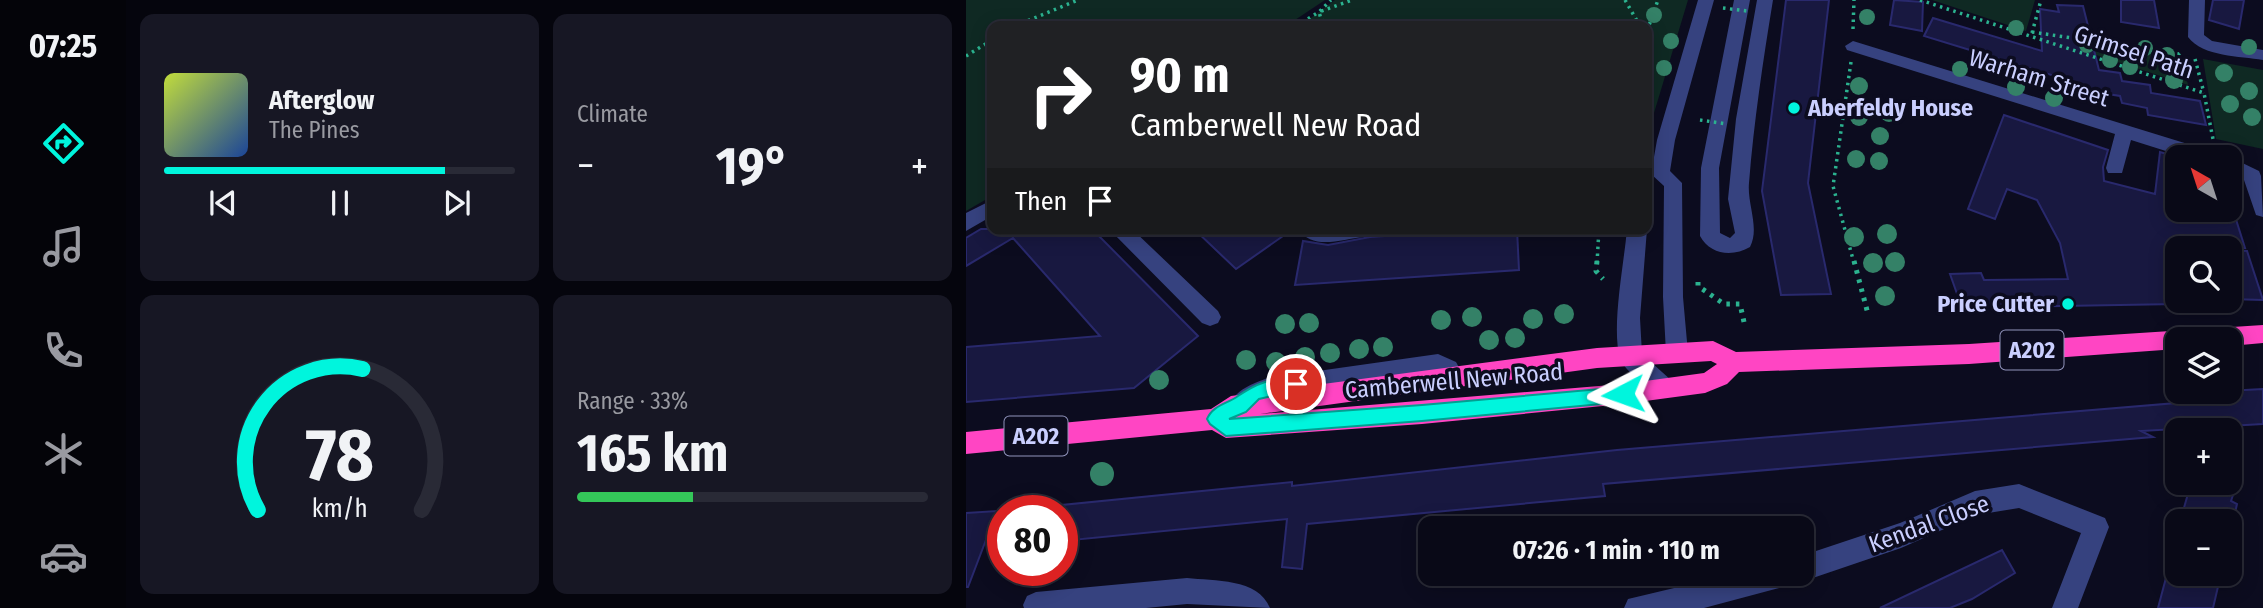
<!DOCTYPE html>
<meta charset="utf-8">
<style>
body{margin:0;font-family:"Fira Sans Condensed",sans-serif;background:#171724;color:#f1f3f6;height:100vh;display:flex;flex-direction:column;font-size:26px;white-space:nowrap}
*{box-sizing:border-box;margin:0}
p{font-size:23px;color:#999aa1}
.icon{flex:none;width:38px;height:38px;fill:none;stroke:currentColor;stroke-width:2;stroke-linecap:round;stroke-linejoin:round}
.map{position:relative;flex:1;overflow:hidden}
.drawer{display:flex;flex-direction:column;gap:14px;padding:14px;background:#05050d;width:840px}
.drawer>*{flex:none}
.banner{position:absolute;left:21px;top:21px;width:665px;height:214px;border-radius:14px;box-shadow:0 4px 18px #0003,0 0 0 2px #292a36;background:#202124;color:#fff;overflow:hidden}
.needle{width:46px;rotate:321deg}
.tools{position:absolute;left:1199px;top:145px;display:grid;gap:14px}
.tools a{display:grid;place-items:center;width:77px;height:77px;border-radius:14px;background:#090917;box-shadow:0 4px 18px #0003,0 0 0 2px #292a36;font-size:35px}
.speed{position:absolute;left:21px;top:495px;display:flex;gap:14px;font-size:35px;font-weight:700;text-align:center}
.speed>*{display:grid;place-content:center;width:91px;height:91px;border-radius:50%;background:#090917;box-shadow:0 4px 18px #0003,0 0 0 2px #292a36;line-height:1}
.speed .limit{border:10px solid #d22;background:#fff;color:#111}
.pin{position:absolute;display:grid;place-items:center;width:60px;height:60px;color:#fff;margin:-30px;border:4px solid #fff;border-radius:50%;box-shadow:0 2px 7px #0007}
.me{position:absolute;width:77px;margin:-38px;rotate:266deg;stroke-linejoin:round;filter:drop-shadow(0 0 5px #0008)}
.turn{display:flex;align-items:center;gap:24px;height:147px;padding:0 28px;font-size:32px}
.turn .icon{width:91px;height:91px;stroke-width:2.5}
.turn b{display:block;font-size:49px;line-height:60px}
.then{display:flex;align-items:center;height:66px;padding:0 28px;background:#0003;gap:14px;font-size:26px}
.big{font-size:52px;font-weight:700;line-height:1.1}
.drawer .card{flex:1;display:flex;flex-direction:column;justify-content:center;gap:10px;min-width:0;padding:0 24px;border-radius:14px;background:#171724}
.drawer .dial{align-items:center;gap:0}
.dial svg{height:182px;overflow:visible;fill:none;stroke:#292a36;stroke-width:7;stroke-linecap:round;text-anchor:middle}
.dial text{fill:#f1f3f6;stroke:none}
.song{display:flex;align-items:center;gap:21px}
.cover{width:84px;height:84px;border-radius:10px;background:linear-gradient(135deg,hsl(70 70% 55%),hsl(220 70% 35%))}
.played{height:7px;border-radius:4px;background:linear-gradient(90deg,#00f5dd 80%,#292a36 80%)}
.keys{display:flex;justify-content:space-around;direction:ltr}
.heat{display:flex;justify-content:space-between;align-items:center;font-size:38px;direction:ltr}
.charge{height:10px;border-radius:5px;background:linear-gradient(90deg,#34c759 33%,#292a36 0)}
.drawer .tiles{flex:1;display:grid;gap:14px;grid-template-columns:repeat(2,1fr)}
.trip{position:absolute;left:452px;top:516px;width:396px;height:70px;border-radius:14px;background:#090917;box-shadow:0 4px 18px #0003,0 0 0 2px #292a36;font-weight:700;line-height:70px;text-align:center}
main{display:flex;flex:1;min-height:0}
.tabs{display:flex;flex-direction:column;width:126px;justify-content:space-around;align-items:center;background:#040409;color:#999aa1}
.tabs .icon{width:49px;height:49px}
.tabs .on{color:#00f5dd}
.tabs b{font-size:32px;color:#f1f3f6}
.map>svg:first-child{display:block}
.green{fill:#0f2923}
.building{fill:#181840;stroke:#29296d;stroke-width:2}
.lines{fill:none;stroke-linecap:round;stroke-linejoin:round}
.path-far1{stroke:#2bb28f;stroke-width:3.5;stroke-dasharray:2.5 4.5;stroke-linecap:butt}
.path{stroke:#2bb28f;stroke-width:5;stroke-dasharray:3.5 6;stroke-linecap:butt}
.minor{fill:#36427f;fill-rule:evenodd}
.highway{fill:#ff45c3;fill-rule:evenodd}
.path-bridge{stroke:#2bb28f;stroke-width:3.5;stroke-dasharray:2.5 4.5;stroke-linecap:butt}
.tree{fill:#348167}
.route{fill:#00f5dd;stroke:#009f90;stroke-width:2}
.poi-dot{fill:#00f5dd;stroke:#0c0c1f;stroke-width:2.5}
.labels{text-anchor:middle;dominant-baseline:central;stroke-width:7;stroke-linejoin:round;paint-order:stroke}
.shield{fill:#0c0c1f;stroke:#9194bc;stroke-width:2}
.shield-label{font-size:23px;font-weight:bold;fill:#cacfff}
.street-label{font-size:24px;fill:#cacfff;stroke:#0c0c1f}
.poi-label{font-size:24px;font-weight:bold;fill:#cacfff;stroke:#0c0c1f;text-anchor:start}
</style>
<main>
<nav class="tabs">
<b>07:25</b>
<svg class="icon on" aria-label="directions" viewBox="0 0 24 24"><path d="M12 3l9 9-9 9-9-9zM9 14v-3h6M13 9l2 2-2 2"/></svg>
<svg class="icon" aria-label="music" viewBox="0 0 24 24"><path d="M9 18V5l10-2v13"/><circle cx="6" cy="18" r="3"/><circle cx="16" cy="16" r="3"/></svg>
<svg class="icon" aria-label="phone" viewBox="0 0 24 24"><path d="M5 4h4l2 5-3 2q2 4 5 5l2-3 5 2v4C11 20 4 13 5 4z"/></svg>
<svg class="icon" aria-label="climate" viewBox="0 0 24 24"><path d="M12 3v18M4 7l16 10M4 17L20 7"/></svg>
<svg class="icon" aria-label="car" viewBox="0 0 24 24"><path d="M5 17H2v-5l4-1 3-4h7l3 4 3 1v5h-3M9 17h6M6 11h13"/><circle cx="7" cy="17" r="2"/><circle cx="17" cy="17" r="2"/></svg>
</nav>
<section class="drawer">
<div class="tiles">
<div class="card">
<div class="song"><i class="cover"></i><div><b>Afterglow</b><p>The Pines</p></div></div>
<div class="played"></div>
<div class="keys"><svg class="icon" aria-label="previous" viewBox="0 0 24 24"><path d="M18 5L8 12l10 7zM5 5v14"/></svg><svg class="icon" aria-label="pause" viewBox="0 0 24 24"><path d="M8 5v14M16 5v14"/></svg><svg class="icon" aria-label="next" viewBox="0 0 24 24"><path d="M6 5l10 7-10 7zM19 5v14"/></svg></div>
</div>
<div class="card"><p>Climate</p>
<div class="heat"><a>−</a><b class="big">19°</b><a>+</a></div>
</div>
<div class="card dial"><svg viewBox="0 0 100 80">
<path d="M14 69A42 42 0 1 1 86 69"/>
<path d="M14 69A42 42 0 0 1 60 7" stroke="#00f5dd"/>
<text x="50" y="56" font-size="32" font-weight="700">78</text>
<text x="50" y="72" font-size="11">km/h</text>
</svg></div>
<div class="card"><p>Range · 33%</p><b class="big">165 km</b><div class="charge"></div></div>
</div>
</section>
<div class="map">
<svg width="1297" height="608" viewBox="0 0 1297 608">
<rect width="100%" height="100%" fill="#0c0c1f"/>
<path class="green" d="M0,0H359L320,26H26V196L0,211Z
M369,0H722L685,123H681V26H334Z
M966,0H1069L1060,31Z
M1075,37L1216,58L1222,85Z
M1237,59L1297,70V149L1250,139Z"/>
<path class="building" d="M820,0H863L842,183L865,294L815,295L796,191Z
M928,0L957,2L956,31L924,25Z
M1155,0H1188L1193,28L1155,22Z
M1247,0H1278L1273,29L1243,20Z
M1091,5L1117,6L1133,70L1154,73L1156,81L1184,85L1185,93L1234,101L1240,125L1182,115L1181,108L1156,103L1154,96L1103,88L1102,80L958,36L967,18L1076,51L1074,9L1093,12Z
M1038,115L1142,150L1137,167L1138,181L1189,194L1194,152L1211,157V210H1267L1279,248H1211V304L1030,307L1029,303L995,305L984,274L1015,273L1018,280L1102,279L1094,243L1071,200L1041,189L1029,219L1002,209Z
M15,229H126L232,336L168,388L0,402V347L134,336L47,238L0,266V238Z
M228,229H327L270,269Z
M523,229H551L553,270L329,285L337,241L362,245L404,237Z
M1264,250L1281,251L1297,300L1264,299Z
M1297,389V424L1175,431L1187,437L637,484L639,496L341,524L336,569L316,567L321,519L96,541V505L326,482V486L651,450L1210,403L1206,394Z
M1225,483H1271L1265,501L1271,504L1267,522H1214Z
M31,511L2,587H0V513Z
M1036,550L1049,573L1006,599L984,608H914Z
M1201,574H1255L1247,608H1192Z"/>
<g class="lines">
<path class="path-far1" d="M659,0L674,26
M954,0L1238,93L1247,139
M49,26L112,0
M330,26L353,12L365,0
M364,26L355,19L353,12L386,0
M887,29L888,0
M681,31L692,0
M1066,32L1213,54L1216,50
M1066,33L1075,0
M0,56L26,40
M1229,59L1238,93
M885,62L867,186L888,263
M631,263L633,229"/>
<path class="path" d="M631,261L630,271L637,279
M888,261L902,314
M732,282V286L758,304H774L778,322"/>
<path class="minor" d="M732,0H748L709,140L704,171L716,183L717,297L722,353L719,360L711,363L703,360L700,353L697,297L698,186L685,174L691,140Z
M768,0H784L753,168L754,233L764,238L769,233L762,199L770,119L791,0H807C797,61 788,121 783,183C781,204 794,228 784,247C767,257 744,255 734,236L735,168Z
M1223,0H1239L1238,35L1246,41L1297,50V60C1274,56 1237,57 1222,37Z
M887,41L1251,153L1254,158H1222L1165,140L1156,173H1142L1140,168L1149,134L881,50L879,46Z
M1264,157L1293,171L1295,176L1297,217L1290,215L1278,180L1264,172Z
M26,200V216L0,231V213Z
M143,229H166L252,311L255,317L252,323L244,326L236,323Z
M333,229H407L404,234L397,237C377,239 345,251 333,229Z
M661,229H681L674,318L676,354L706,381L709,388L706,395L698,398C688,394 658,370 654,359C645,327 658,264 661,229Z
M472,354L490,362L498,377L495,384L487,387L479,384L470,374L303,398L274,417L266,413L263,406C270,389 286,384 302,378Z
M1053,484L1139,518L1143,527L1112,608H1086L1115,533L1053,508L1010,515L935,548L835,582L828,579L826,583L817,587L738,608H658L662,599L767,574H835V556L934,523L1009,491Z
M221,578C248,581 292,578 304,608L221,604L180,608H58L57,605L61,596L70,592Z"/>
<path class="highway" d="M1297,325V343L1264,346V340H1211V349L1003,364L773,372L761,384L739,393L657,404L456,424L260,438L246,430L0,454V432L245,409L265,396L631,348L747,341L770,352L1003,344ZM745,361L751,364L738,373L657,384L294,414L631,368Z"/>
<path class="path-bridge" d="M757,8L781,11
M734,120L761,124"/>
</g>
<g class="tree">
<circle cx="688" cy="15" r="8"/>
<circle cx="901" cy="17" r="8"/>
<circle cx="1050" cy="28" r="8"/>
<circle cx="705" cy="41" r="8"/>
<circle cx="1121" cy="45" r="8"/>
<circle cx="1283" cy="47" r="8"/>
<circle cx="1179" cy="48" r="8"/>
<circle cx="1201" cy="55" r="8"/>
<circle cx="1144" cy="60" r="8"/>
<circle cx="1164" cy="67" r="8"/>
<circle cx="698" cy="68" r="8"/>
<circle cx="994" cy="69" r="8"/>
<circle cx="1258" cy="73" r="9"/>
<circle cx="1208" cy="80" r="9"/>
<circle cx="893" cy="86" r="9"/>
<circle cx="1050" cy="87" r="9"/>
<circle cx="1283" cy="91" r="9"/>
<circle cx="1088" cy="98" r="9"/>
<circle cx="1264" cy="104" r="9"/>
<circle cx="923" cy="113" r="9"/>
<circle cx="893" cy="117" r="9"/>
<circle cx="1286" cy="117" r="9"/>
<circle cx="914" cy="136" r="9"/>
<circle cx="890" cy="159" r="9"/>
<circle cx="913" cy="161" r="9"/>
<circle cx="921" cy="234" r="10"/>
<circle cx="888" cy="237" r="10"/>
<circle cx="929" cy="262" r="10"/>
<circle cx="907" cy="263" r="10"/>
<circle cx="919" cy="296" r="10"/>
<circle cx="598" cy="314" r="10"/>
<circle cx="506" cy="317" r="10"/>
<circle cx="567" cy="319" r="10"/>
<circle cx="475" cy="320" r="10"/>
<circle cx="343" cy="323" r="10"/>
<circle cx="319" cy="324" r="10"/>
<circle cx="549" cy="338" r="10"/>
<circle cx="523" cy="340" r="10"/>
<circle cx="417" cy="347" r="10"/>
<circle cx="393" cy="349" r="10"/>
<circle cx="364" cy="353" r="10"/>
<circle cx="339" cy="357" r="10"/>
<circle cx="280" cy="360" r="10"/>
<circle cx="310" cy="362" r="10"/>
<circle cx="193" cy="380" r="10"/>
<circle cx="136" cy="474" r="12"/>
</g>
<path class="route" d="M330,376L336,378L338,384L336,389L293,399L280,412L263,419L456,405L657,387L663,389L665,394L663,400L657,402L456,421L260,436L244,424L241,419C247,405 261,404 272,396C294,381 304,380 330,376Z"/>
<g class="poi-dot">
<circle cx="828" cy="108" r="7"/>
<circle cx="1102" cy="304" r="7"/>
</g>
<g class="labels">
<g class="shield">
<rect x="1034.5" y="330.5" width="63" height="39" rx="5"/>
<rect x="38.5" y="416.5" width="63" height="39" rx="5"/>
</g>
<g class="shield-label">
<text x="1066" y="350">A202</text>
<text x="70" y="436">A202</text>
</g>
<g class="street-label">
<text transform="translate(1168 52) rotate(18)">Grimsel Path</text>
<text transform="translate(1073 78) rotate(17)">Warham Street</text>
<text transform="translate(488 381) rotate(-5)">Camberwell New Road</text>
<text transform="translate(963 524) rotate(-20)">Kendal Close</text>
</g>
<g class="poi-label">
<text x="842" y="108">Aberfeldy House</text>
<text x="1088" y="304" text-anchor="end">Price Cutter</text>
</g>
</g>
</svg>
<div class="tools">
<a><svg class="needle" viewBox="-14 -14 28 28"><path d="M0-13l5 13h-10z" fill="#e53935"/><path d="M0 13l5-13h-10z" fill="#999aa1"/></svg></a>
<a><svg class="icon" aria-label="search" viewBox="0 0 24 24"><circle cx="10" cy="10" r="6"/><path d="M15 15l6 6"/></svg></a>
<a><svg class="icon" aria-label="layers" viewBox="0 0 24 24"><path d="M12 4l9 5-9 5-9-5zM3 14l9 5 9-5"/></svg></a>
<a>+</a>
<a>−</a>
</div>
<div class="speed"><div class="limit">80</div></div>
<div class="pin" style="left:330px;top:384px;background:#d93025"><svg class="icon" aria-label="arrive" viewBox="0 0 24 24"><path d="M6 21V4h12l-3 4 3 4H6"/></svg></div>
<svg class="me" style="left:657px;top:394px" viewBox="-20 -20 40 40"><path d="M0-17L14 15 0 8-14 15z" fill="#00f5dd" stroke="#fff" stroke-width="4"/></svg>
<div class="trip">07:26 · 1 min · 110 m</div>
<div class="banner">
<div class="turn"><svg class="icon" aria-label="right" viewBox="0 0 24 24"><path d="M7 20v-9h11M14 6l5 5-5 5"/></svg><div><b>90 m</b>Camberwell New Road</div></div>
<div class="then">Then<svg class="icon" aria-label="arrive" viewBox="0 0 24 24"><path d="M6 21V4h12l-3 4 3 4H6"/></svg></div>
</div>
</div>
</main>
